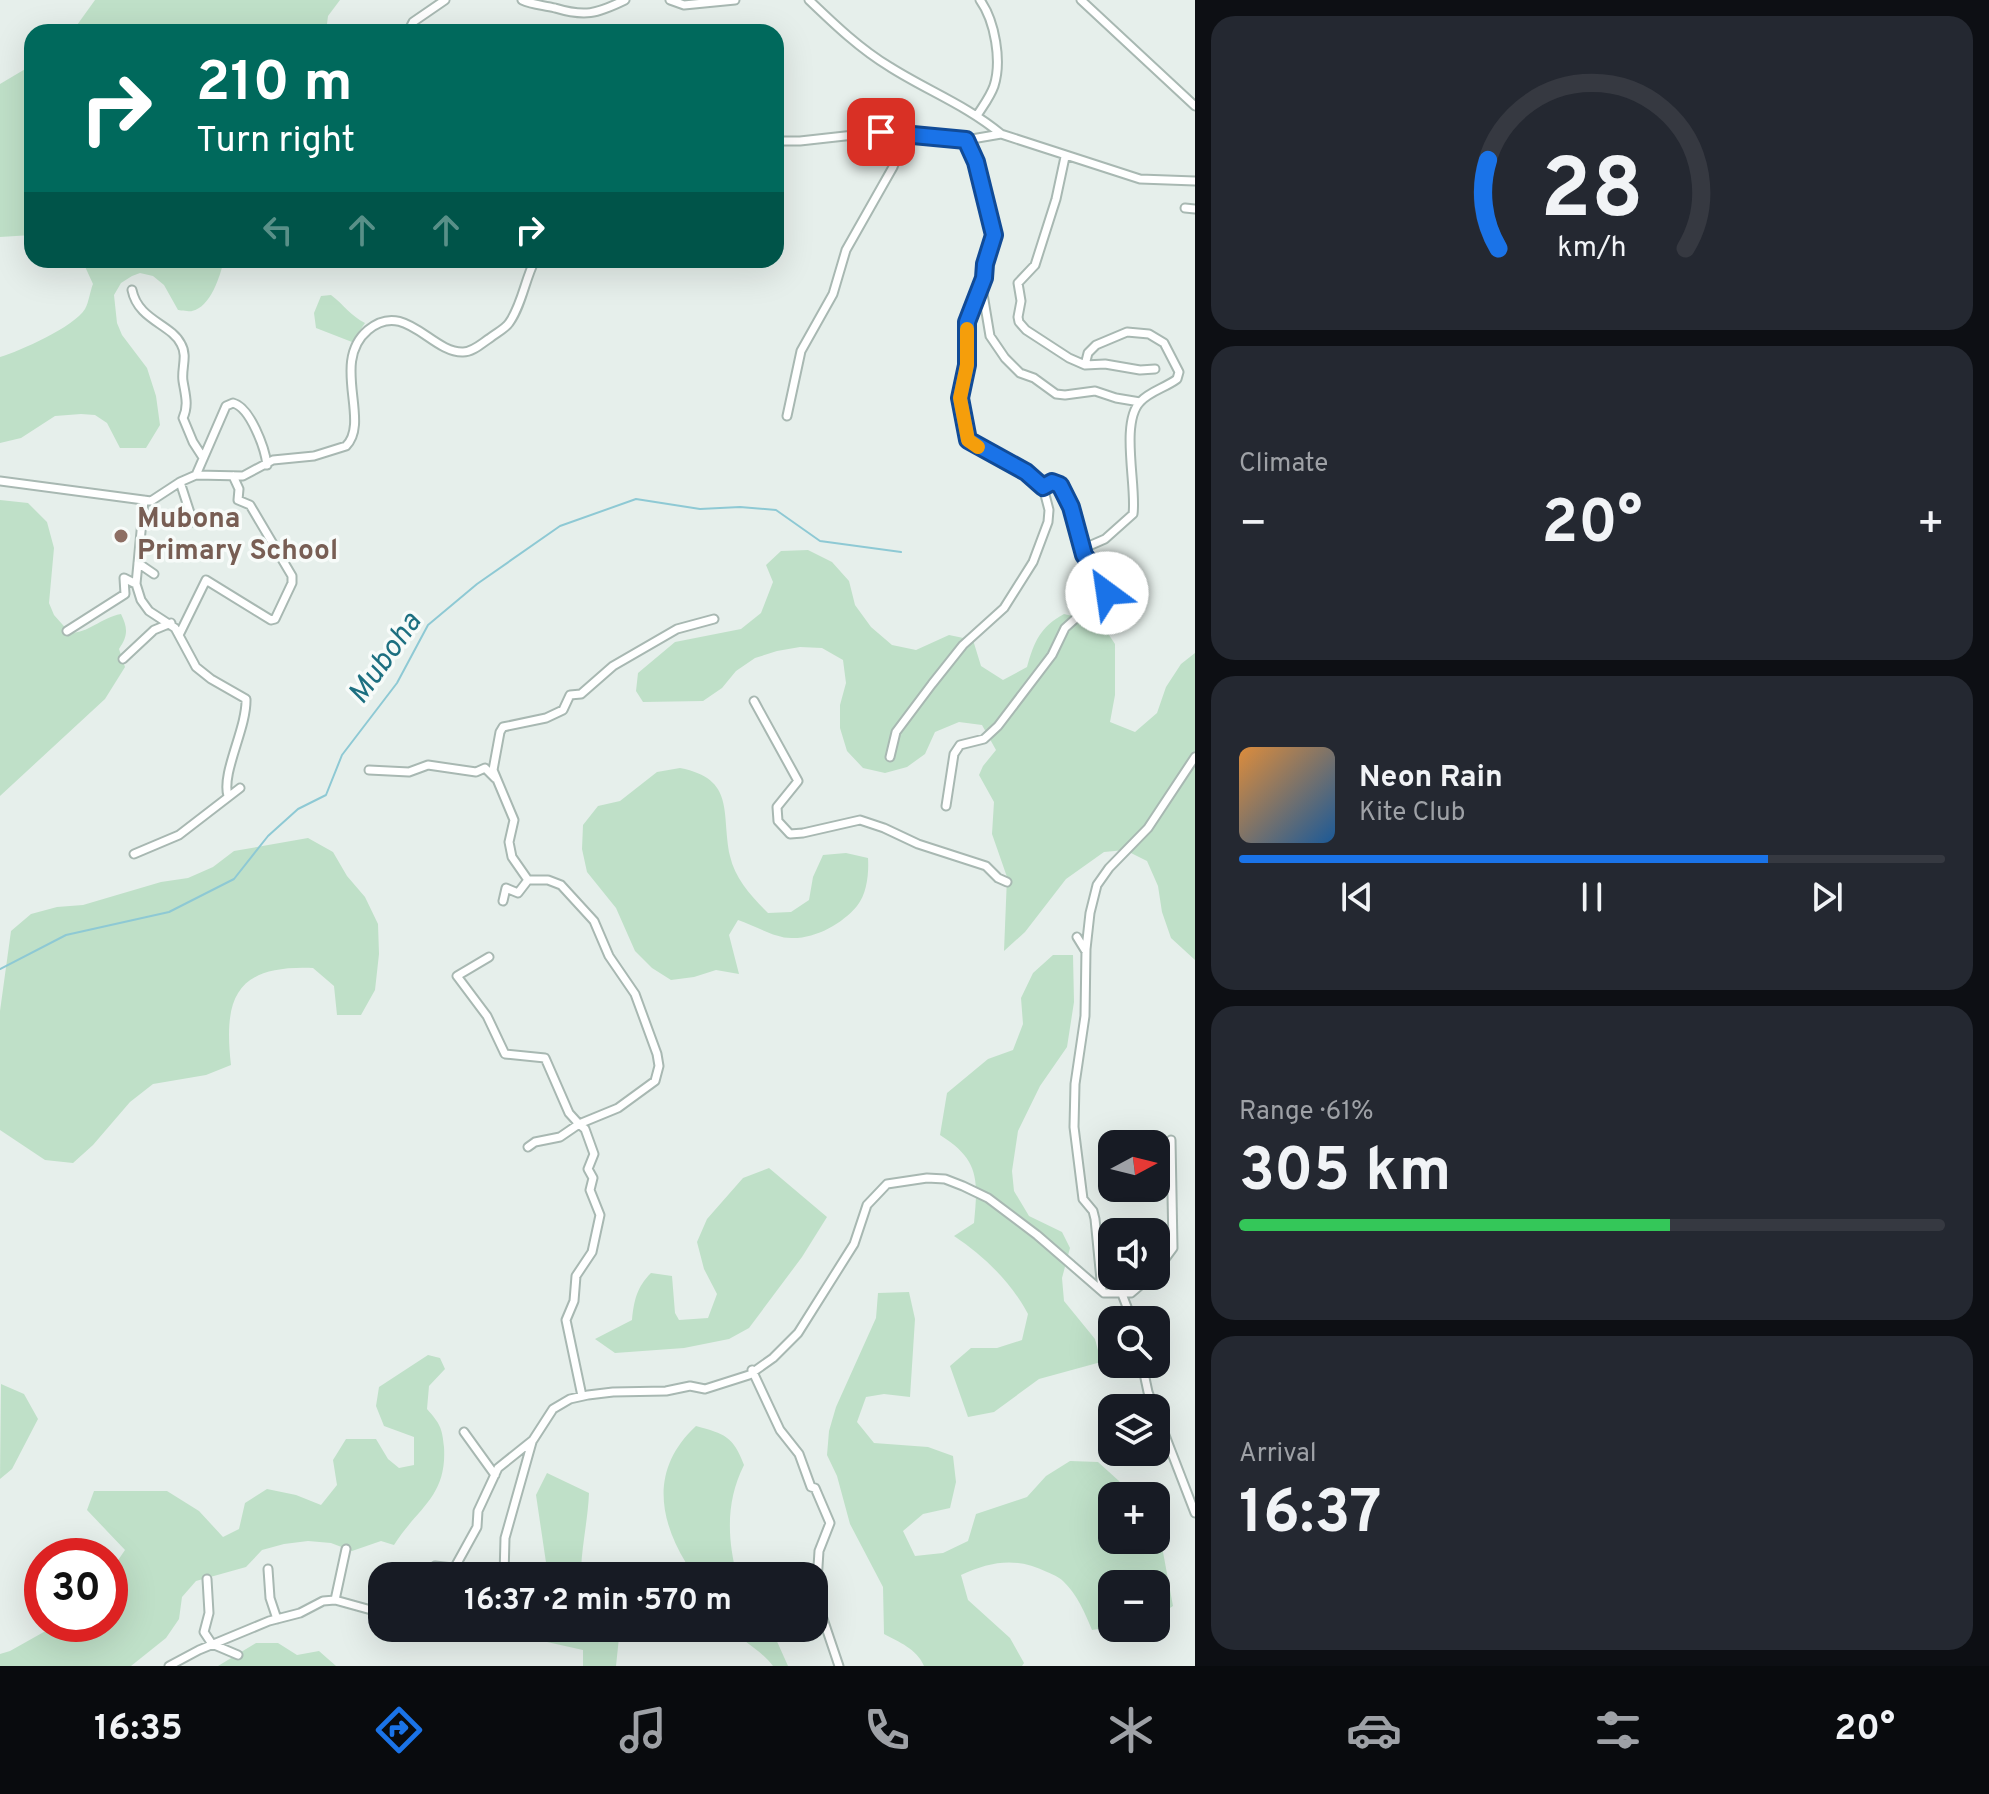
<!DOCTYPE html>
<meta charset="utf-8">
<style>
body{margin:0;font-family:Overpass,sans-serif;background:#242831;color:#f1f3f6;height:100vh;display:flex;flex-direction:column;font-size:30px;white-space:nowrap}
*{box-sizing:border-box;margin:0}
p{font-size:26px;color:#9ea1a6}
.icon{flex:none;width:44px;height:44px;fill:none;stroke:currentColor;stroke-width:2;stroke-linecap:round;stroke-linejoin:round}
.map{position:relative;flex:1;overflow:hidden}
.panel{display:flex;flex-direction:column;gap:16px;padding:16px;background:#0d0f14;width:794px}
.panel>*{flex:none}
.top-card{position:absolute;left:24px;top:24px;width:760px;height:244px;border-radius:24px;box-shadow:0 8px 32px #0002;background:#00695c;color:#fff;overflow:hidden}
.needle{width:52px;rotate:83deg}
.buttons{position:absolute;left:1098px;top:1130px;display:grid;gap:16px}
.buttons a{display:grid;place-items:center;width:72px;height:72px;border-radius:16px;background:#171b24;box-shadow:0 8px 32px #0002;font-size:40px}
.speed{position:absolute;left:24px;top:1538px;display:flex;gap:16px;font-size:40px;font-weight:700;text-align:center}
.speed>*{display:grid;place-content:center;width:104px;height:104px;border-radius:50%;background:#171b24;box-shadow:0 8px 32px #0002;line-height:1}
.speed .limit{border:12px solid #d22;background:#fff;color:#111}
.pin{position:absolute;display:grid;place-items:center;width:68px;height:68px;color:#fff;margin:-34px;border-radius:16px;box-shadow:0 4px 12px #0006}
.me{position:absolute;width:88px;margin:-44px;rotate:329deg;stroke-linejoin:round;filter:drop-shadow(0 0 6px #0008)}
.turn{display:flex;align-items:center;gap:28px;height:168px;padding:0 40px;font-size:36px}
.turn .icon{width:104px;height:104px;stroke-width:2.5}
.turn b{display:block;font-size:56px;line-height:68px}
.lanes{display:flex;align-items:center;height:76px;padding:0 40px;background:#0003;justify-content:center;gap:40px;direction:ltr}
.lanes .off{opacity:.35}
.big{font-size:60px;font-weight:700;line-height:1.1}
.panel .card{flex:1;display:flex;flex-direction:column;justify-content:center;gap:12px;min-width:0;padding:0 28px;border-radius:24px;background:#242831}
.panel .dial{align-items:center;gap:0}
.dial svg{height:208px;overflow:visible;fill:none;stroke:#363941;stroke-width:7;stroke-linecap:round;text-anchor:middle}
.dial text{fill:#f1f3f6;stroke:none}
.song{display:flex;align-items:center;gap:24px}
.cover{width:96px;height:96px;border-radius:12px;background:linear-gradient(135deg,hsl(30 70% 55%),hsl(210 70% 35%))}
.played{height:8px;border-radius:4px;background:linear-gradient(90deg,#1a73e8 75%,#363941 75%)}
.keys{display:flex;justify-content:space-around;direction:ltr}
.heat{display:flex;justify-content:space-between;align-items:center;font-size:44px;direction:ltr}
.charge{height:12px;border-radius:6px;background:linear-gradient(90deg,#34c759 61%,#363941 0)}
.trip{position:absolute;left:368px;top:1562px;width:460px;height:80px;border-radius:24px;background:#171b24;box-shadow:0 8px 32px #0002;font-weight:700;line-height:80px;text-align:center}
.menu{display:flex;height:128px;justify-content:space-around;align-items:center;background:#090b0e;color:#9ea1a6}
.menu .icon{width:56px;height:56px}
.menu .selected{color:#1a73e8}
.menu b{font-size:36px;color:#f1f3f6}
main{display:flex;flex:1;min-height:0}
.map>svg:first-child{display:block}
.green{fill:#bfe0c8}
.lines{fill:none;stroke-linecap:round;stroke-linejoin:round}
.stream{stroke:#8ec9d4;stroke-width:2}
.street-casing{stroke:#a8b8b2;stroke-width:11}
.street{stroke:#fff;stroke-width:7}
.route-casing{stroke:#114b97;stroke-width:20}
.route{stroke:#1a73e8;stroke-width:14}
.slow{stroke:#f59e0b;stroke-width:14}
.education-dot{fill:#8d6e63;stroke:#f7fbf9;stroke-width:3}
.labels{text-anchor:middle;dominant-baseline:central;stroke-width:7;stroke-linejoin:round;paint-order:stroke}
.education-label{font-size:28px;font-weight:bold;fill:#785e54;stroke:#f7fbf9;text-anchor:start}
.water-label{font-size:30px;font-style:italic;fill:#1c6f80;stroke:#f7fbf9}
</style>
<main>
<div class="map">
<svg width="1195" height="1666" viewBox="0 0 1195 1666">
<rect width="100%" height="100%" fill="#e6efeb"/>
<path class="green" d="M95,0H340L328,16L326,32H72Z
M32,65V235L0,237V84Z
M82,260H224C220,276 211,307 192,311C191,312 179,310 178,310L164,285L153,276L140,273L132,276L121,283L114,295L117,323L122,335L147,368L156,396L160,425L146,448H120L107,423L95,415L81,414L55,416L21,438L0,443V357C20,351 74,327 85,309C89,302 90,291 93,284Z
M331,295C344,305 351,316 365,323L352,342L316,328L314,313L321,296Z
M0,500L28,503L47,522L54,548L49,603L54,615L70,633C89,633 100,618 121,614C128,628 128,636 119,649L125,667L105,699L0,796Z
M808,550L832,562L849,581L855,605L871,627L892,645L916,650L949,635L973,640L981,666L1003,680L1027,667C1034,642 1040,627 1064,614L1101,623L1115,644V695L1110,722L1135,732L1157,713L1166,687L1181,664L1195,653V960L1171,938L1162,912L1158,886L1147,861L1125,850L1104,852L1066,879L1025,932L1004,951L1007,877L992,834L994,802L979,775L983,766L996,750L982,725L959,722L935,732L925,754L907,767L885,773L863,768L847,751L840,728V705L846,683L843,660L822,648L800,647L777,651L755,658L736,671L722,688L703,701L643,702L636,691L638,673L675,642L741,629L761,613L773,582L766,565L781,551Z
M680,768C736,779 721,813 730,856C735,879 752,897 768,913L791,912L809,900L813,877L823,855L846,853L868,858C869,873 867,894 857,906C842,924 815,939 791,938C774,938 754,925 738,920L729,935L739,974L716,970L694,977L671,980L652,968L635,951L616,908L587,872L582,849L583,825L598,806L620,801L657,772Z
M308,838L333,852L347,876L365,897L378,924L379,954L375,990L361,1015H337L334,986L313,968C237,965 223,996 231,1065L206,1075L153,1084L130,1102L93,1145L73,1163L45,1160L0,1130V1011L11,931L31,914L57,907L83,905L161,882L188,878L213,867L234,851Z
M1053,955H1073L1074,1002L1067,1047L1040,1086L1018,1131L1012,1171L1014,1191L1029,1216L1062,1232L1070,1248L1062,1278L1064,1301L1095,1339L1101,1362L1039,1379L994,1412L968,1417L950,1366L971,1348H997L1022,1340L1028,1314C1011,1282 984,1256 954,1236L974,1223C978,1180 980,1160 940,1135L947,1093L988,1059L1013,1050L1023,1024L1021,998L1033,973Z
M769,1168L827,1217L802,1257L749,1328L729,1339L684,1348L615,1353L595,1339L632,1320C634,1300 637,1287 651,1273L672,1276L675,1313L679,1320L708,1318L717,1294L704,1269L697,1242L707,1219L743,1178Z
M909,1292L915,1319L910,1397L884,1394L866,1397L857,1422L874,1443L928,1447L953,1456L956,1482L950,1508L923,1514L903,1531L915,1556L943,1553L968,1541L976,1514L1027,1497L1046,1476L1070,1461L1098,1462L1119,1481L1129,1496H1112V1540L1156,1539L1163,1552L1173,1606L1156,1617V1584H1112V1627L1092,1630C1085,1613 1077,1594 1063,1581C1059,1577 1052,1574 1047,1572C1017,1557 991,1561 961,1575L968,1600L1010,1638L1024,1663L1022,1666H924C917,1649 899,1642 884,1634L883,1587L850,1524L837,1476L827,1455L829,1431L836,1407L876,1318L878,1293Z
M428,1355L440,1358L445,1369L429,1386L427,1409C440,1424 442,1427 444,1447C447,1497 418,1507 394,1545L381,1541L352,1551L331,1543L308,1541L284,1544L262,1550L246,1567L196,1581L182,1597L179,1619L166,1638L131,1666H0V1654L10,1651L58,1624H110V1572L125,1550L87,1510L94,1491H167L199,1511L223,1537L239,1529L245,1503L267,1489L296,1495L321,1505L337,1485L333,1460L346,1439H376L388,1459L399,1468L414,1465V1437L384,1426L376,1406L379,1387Z
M1,1384L24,1394L38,1419L12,1469L0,1479Z
M696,1426C725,1434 733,1436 744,1465C726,1501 727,1537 737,1576H703L701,1568L686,1563C657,1515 652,1467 696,1426Z
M547,1473L589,1493C588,1519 582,1544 581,1570L586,1576H548L536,1495Z
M549,1628H620L616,1666H583V1650L547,1642Z
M731,1628H771L788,1666H773C761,1650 744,1643 731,1628Z
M256,1643H278L297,1655L319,1651L336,1666H218Z"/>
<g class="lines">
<path class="stream" d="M0,969L66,935L169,912L234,879L268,836L298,809L326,795L342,755L397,683L428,625L477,584L560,526L636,499L700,509L740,507L776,510L820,541L901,552"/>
<g class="street-casing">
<path id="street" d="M522,0C533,5 543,5 555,8C585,17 596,14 625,0
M670,0L684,5L735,0
M809,0C834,24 860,49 890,67C928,91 966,105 1001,134
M1081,0L1195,106
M408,32L413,22L445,0
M978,114C983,106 990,97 994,86C1002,61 995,21 980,0
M776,141H800L881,132L966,140L1001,134L1140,179L1195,181
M1065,157L1056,199L1035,265L1018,283L1021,301L1018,317L1019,322L1026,330L1069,358L1085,365L1105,364L1140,370L1155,369
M1185,208L1195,209
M982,288L990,336L1005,358L1020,373L1034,378L1056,394L1065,395L1095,391L1116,398L1140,402
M132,290C138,320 171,324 181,344C188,356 181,369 183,381C185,394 189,405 183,418L193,442L202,456
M787,416L801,351L833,294L846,250L893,167L905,136
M196,475L226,406L233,403C250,407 265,448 267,465
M0,481L151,501L180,482L196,475L243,476L273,460L314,456L346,446C371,421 330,362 368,330C405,299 431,353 463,352C473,352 482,343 490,338C496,333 505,329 509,323C522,305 525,279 535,260
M180,482L193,522
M144,500L136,584L141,600L149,611L175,628L196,667L211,679L246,699C247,728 221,773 228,796
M1082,549L1105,539L1133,514C1137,487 1120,423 1140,402C1150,391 1165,388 1177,379L1179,372L1164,343L1149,334L1127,332L1096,345L1088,353L1085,365
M138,563L154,574
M67,631L125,594L124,578L136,584
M179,635L206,580L271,620L275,619L292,583V576L250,505L238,500L239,489L233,476
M123,659L154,630L171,623
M754,701L798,781L777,807L778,821L790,834L803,833L860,820L884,828L918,844L986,866L998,878L1007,882
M890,757L896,732L932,684L963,645L1004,608L1033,562L1048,522L1049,510L1043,487L1026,472L968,440L960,398L967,365V322L984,278L985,264L994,235L976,162L966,140
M369,770L409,772L428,765L476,772L485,768L495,778
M946,806L954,754L960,745L984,739L998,726L1052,655L1065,628L1075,619L1096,609L1104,601L1107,593L1105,583L1084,555L1071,507L1060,485L1052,482L1043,487
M134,854L179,835L240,788
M528,880L512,857L509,842L514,820L493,770L500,732L503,727L546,718L563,710L570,695L581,694L613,666L677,629L714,619
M503,901L506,888L518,893L528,880H548L561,885L594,921L609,956L635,994L657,1054L659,1066L655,1081L618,1108L579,1124L585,1129L594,1154L588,1169L593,1178L590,1190L600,1215L592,1252L576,1276L574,1301L566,1320L582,1396
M1077,937L1085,950
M489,957L457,976L487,1016L505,1054L545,1058L569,1113L579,1124L560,1137L535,1142L528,1147
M1156,1271L1173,1248L1171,1140
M1102,1290L1095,1219L1093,1211L1083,1199L1074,1127L1075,1084L1085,1016L1086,949L1090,913L1097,885L1109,868L1148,828L1195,757
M1122,1294L1132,1320
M1142,1364L1148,1392L1154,1408
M752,1370L780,1430L799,1454L811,1487L815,1488L830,1523L819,1551L816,1598L839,1666
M1156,1412L1195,1513
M464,1432L495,1475
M435,1566L453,1568
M268,1569L270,1598L277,1619
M450,1576L477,1527L478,1511L498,1468L533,1440L553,1409L570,1399L588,1395L613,1392L666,1391L690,1386L705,1389L749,1375L773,1358L798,1333L854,1244L867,1205L887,1184L927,1178L945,1179L963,1186L988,1198L1037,1235L1104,1293H1131L1151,1276
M504,1576L505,1538L532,1442
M207,1579L209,1613L204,1632L212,1644L238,1655
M335,1600L346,1549
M169,1666L199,1650L269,1621L300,1613L323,1601L335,1600L382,1613"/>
</g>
<use href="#street" class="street"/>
</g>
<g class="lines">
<g class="route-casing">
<path id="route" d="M881,132L966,140L976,162L994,235L985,264L984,278L967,322V365L960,398L968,440L1026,472L1043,487L1052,482L1060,485L1071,507L1084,555L1105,583L1107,593"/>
</g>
<use href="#route" class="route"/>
<path class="slow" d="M967,329V365L960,398L968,440L978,447"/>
</g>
<circle class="education-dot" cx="121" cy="536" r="8"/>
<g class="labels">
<g class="education-label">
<text x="137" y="520">Mubona<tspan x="137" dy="32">Primary School</tspan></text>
</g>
<g class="water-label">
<text transform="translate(386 659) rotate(-55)">Muboha</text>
</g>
</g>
</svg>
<div class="buttons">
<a><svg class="needle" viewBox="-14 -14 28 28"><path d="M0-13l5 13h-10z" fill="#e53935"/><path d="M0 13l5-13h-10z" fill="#9ea1a6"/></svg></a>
<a><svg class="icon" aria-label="sound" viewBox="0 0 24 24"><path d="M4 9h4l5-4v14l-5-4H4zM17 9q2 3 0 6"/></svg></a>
<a><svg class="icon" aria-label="search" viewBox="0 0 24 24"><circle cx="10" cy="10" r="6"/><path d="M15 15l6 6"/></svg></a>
<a><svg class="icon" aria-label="layers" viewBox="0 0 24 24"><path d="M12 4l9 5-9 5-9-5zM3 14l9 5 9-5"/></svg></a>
<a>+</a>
<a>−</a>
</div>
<div class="speed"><div class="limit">30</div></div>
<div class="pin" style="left:881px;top:132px;background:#d93025"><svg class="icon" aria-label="arrive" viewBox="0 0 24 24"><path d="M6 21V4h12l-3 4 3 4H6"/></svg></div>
<svg class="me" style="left:1107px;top:593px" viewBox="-20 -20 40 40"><circle r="19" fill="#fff"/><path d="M0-13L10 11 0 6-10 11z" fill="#1a73e8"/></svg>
<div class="trip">16:37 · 2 min · 570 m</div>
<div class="top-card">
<div class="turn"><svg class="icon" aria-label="right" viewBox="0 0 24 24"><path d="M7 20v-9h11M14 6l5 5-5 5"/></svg><div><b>210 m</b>Turn right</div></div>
<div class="lanes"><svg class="icon off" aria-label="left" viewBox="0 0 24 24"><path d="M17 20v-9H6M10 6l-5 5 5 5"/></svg><svg class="icon off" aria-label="ahead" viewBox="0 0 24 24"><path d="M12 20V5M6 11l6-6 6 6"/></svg><svg class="icon off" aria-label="ahead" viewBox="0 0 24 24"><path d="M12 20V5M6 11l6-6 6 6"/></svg><svg class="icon" aria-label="right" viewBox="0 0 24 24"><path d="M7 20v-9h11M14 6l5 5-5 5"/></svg></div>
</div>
</div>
<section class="panel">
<div class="card dial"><svg viewBox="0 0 100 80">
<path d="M14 69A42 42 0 1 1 86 69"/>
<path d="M14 69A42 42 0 0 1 10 35" stroke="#1a73e8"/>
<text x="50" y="56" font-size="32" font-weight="700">28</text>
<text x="50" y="72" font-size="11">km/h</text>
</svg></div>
<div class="card"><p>Climate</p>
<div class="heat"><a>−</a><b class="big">20°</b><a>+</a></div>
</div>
<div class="card">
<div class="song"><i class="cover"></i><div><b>Neon Rain</b><p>Kite Club</p></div></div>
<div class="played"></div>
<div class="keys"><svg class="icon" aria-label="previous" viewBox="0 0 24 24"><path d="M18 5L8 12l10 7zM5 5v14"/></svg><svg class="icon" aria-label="pause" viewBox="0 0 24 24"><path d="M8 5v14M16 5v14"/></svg><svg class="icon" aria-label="next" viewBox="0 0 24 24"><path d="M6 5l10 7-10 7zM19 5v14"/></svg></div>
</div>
<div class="card"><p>Range · 61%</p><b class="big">305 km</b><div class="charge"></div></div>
<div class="card"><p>Arrival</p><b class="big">16:37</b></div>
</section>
</main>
<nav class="menu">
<b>16:35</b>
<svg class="icon selected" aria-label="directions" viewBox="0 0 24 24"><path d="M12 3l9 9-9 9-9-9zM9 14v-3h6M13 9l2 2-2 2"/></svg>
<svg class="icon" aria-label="music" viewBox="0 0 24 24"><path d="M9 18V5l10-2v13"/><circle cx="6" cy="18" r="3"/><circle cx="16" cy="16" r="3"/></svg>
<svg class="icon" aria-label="phone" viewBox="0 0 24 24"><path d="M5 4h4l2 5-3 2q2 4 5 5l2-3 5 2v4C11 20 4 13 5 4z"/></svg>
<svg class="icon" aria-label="climate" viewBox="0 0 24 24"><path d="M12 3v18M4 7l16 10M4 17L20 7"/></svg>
<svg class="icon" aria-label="car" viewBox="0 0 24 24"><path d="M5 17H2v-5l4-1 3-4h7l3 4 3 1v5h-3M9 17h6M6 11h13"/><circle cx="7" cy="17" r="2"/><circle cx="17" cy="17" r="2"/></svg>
<svg class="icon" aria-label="filters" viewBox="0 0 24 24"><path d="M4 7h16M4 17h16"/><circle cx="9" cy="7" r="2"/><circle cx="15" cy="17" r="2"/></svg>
<b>20°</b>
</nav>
